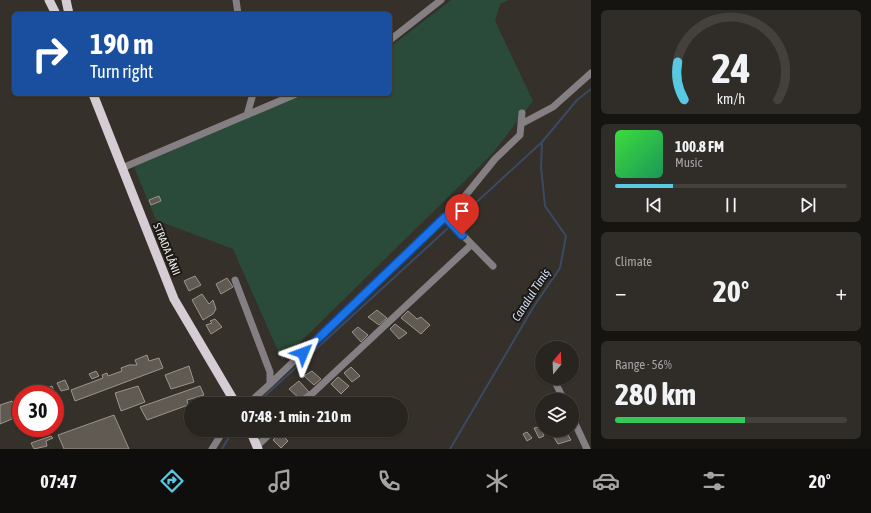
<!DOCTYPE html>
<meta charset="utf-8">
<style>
body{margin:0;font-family:"Asap Condensed",sans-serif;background:#302c28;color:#f1f3f6;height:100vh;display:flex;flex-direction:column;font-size:15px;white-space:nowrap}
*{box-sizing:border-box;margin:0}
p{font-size:13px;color:#a5a4a4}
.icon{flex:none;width:22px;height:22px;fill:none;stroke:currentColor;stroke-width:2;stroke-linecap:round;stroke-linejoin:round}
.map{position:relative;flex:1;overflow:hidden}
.sheet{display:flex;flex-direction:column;gap:10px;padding:10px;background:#161411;width:280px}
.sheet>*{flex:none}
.top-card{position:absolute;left:12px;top:12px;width:380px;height:84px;border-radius:6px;box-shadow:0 1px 3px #0004,0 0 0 1px #44413d;background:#1a4fa0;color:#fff;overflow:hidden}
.needle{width:26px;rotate:19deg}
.tools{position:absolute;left:535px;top:341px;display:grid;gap:8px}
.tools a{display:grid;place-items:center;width:44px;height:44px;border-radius:50%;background:#28241f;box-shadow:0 1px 3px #0004,0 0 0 1px #44413d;font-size:20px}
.speed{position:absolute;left:12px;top:385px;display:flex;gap:8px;font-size:20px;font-weight:700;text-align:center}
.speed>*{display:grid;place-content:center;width:52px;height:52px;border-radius:50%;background:#28241f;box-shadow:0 1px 3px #0004,0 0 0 1px #44413d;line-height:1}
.speed .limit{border:6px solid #d22;background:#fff;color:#111}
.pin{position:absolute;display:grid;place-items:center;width:34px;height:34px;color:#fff;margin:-41px -17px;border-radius:50% 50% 50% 0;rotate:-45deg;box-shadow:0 0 4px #0007}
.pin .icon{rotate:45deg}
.me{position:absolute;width:44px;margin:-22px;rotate:46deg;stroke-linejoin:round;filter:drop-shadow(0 0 3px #0008)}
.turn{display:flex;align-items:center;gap:14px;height:84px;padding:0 12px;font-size:18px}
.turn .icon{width:52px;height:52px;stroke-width:2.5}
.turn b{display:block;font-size:28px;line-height:34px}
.big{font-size:30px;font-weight:700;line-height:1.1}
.sheet .widget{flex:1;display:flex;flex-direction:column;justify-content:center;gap:6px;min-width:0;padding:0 14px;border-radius:6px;background:#302c28}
.sheet .dial{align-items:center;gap:0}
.dial svg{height:104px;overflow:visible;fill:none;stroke:#44413d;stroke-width:7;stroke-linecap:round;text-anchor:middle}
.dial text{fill:#f1f3f6;stroke:none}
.song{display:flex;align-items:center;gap:12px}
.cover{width:48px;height:48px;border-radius:6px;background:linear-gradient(135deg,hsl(120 70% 55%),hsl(150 70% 35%))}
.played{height:4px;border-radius:2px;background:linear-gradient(90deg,#57c9e3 25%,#44413d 25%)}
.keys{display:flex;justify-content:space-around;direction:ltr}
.heat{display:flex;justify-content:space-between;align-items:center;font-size:22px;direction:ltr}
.charge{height:6px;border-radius:3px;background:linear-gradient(90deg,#34c759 56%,#44413d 0)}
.trip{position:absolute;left:184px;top:397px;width:224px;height:40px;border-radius:20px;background:#28241f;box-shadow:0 1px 3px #0004,0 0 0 1px #44413d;font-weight:700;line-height:40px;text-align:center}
.menu{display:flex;height:64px;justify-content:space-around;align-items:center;background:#100e0c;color:#a5a4a4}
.menu .icon{width:28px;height:28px}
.menu .on{color:#57c9e3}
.menu b{font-size:18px;color:#f1f3f6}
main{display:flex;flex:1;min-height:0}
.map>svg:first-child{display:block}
.green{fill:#2a4b3a}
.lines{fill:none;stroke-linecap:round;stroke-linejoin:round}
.stream{stroke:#3a4a65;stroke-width:2}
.building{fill:#605a52;stroke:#9b958c}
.minor{stroke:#837f82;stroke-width:7}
.major{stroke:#d5cdd3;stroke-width:9}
.route-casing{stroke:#114b97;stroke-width:10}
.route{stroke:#1a73e8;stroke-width:7}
.labels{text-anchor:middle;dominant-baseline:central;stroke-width:4;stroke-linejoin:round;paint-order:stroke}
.street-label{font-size:11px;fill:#ede9e5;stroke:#1b1815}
.water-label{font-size:12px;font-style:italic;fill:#d5e2f7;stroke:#1b1815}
</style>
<main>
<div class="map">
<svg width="591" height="449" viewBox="0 0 591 449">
<rect width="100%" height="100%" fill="#353029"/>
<path class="green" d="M451,0H509L500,4L495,21L533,101L492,154L282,360L233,249L156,220L134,167L303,94H390V47Z"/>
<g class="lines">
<path class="stream" d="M457,220L541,143
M256,404L447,229
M222,449L233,430
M450,449L534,306L560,268L566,236L545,206L541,167L542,142L577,100L591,89"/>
</g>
<path class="building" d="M159,196L161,201L151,205L149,200Z
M195,276L201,285L189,291L184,281Z
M227,278L233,287L221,294L216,284Z
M202,294L209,304L213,300L216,309L213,314L203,320L192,300Z
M377,310L387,318L379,325L368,317Z
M408,311L417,319L421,317L430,325L421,334L401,318Z
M215,319L222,327L211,334L206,325L212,323L210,321Z
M395,324L407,333L399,339L390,329Z
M358,327L368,335L361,342L352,332Z
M147,355L149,361L159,358L163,368L75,401L71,390L103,378L102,375L107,373L108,376L122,371L121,368L129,365H137L135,360Z
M189,366L194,382L171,389L165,375Z
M351,367L360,376L352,382L344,373Z
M96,371L99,376L92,379L89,374Z
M312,371L321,379L314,385L304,376Z
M338,377L349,386L341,394L331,384Z
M65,380L69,389L61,391L57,383Z
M299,381L309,392L300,399L289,389Z
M52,386L55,394H32Z
M138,386L145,402L121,411L115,393Z
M200,386L204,395L187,400L188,405L147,420L140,407Z
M321,396L329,404L332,402L334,404H312Z
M12,401L19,416L0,424V405Z
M114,415L129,449H64L58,435Z
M540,427L544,436L539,438L534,428Z
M284,430H300L302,431L296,436L292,434L289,437L283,432Z
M565,430L571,440L558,444L553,436Z
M527,432L532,438L527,441L523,434Z
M280,433L288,441L281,448L273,440Z
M51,436L53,438L46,441L47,446L34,449L31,443Z"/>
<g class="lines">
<path class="minor" d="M236,0L238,14
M390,40L441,0
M247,115L253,94
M521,124L553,107L591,73
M122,168L296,94
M445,217L493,266
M235,280L270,372V384L248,404
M553,378L564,400
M270,384L461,201L495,159L520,135L522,113
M301,404L471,245
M572,417L587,449
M257,446L274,430
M212,449L224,430"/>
<path class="major" d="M49,0L56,14
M66,0L69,14
M93,94L174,299L236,404
M250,430L258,449"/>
</g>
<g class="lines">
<g class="route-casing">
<path id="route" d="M303,353L445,217L462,235"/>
</g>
<use href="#route" class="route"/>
</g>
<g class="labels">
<g class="street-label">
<text transform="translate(167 249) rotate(68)">STRADA LÂNII</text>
</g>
<g class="water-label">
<text transform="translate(531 295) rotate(-57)">Canalul Timiș</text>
</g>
</g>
</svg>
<div class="tools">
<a><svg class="needle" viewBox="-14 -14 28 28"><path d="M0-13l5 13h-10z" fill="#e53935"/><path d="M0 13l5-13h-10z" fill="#a5a4a4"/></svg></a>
<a><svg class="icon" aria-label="layers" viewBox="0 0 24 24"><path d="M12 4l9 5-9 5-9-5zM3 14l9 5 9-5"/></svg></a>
</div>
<div class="speed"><div class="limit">30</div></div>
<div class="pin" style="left:462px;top:235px;background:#d93025"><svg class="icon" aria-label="arrive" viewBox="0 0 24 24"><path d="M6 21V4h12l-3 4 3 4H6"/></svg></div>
<svg class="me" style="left:303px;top:353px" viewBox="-20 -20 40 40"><path d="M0-17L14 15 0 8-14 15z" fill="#1a73e8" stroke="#fff" stroke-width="4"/></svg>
<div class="trip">07:48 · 1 min · 210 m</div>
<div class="top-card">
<div class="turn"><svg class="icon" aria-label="right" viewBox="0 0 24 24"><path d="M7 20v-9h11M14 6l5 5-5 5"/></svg><div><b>190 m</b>Turn right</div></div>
</div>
</div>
<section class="sheet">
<div class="widget dial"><svg viewBox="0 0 100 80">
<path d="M14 69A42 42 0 1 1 86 69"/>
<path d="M14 69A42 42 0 0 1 9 40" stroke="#57c9e3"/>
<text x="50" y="56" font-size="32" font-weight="700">24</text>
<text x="50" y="72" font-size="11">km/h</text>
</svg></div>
<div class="widget">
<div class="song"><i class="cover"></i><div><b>100.8 FM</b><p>Music</p></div></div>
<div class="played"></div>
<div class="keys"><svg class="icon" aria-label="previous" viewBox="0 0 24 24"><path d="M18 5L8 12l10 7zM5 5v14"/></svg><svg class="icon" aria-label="pause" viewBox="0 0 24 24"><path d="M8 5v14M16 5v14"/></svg><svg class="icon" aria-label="next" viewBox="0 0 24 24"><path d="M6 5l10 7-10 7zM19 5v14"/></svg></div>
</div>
<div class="widget"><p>Climate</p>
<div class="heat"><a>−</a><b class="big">20°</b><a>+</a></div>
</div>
<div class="widget"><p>Range · 56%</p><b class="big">280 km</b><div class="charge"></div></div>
</section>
</main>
<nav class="menu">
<b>07:47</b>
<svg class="icon on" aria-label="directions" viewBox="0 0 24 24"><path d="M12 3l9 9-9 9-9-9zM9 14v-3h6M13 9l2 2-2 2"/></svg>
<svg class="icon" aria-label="music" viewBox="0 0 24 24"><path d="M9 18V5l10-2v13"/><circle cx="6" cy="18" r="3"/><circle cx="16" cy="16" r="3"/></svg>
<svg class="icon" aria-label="phone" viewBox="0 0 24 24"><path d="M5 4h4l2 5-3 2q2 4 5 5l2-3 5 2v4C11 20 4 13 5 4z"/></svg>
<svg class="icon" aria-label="climate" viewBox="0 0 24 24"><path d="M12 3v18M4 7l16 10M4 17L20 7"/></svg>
<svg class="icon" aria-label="car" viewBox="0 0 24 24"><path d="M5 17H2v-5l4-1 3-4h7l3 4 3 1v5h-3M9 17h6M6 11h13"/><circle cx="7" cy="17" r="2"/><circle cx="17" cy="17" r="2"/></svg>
<svg class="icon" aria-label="filters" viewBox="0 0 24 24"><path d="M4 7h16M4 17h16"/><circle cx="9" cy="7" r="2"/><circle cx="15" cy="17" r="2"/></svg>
<b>20°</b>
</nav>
